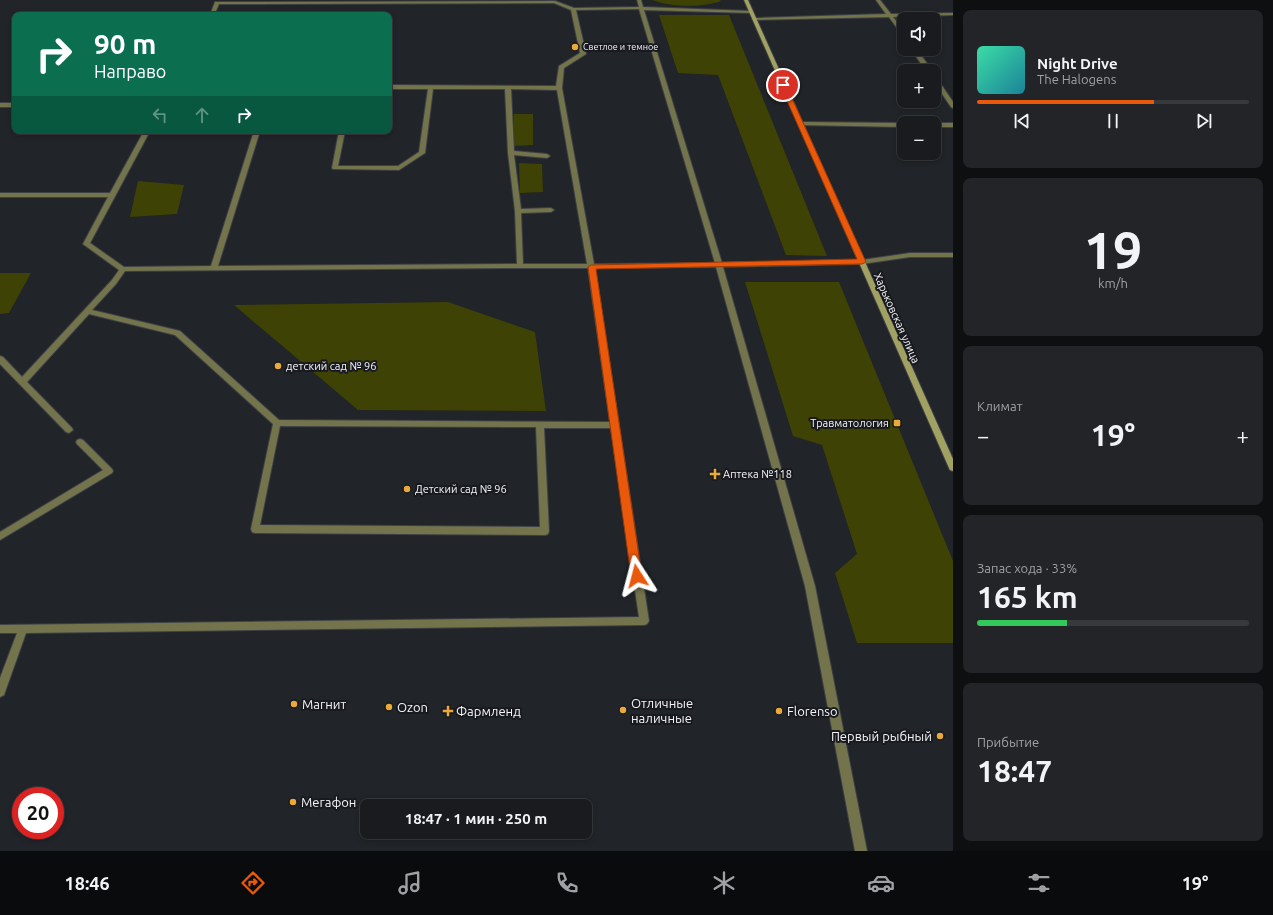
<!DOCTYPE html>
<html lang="ru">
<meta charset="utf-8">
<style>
body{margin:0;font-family:Ubuntu,sans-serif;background:#222427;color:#f1f3f6;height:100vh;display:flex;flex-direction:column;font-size:15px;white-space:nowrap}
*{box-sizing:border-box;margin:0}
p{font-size:13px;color:#9fa1a4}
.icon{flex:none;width:22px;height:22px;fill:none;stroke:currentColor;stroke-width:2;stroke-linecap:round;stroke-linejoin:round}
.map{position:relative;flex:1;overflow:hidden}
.panel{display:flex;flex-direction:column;gap:10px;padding:10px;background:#0e0f10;width:320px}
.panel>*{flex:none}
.banner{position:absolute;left:12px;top:12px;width:380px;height:122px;border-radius:8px;box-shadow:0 2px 6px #0003,0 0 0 1px #37393c;background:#0b6e4f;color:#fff;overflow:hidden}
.controls{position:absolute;left:897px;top:12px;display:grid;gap:8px}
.controls a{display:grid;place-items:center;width:44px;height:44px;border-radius:8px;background:#191b1e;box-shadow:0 2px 6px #0003,0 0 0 1px #37393c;font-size:20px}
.speed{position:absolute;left:12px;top:787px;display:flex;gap:8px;font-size:20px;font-weight:700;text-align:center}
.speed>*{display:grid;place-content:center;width:52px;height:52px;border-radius:50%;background:#191b1e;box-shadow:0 2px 6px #0003,0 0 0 1px #37393c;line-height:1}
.speed .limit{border:6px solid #d22;background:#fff;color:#111}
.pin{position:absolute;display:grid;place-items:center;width:34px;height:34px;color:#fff;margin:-17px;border:2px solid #fff;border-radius:50%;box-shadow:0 1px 4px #0007}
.me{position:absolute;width:44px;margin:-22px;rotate:351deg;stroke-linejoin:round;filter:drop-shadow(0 0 3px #0008)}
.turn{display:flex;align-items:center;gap:14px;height:84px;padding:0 16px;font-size:18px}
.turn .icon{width:52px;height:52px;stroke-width:2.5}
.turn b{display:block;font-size:28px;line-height:34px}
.lanes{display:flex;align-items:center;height:38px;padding:0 16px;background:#0003;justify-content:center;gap:20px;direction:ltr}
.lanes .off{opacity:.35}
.big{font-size:30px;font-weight:600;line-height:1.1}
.panel .card{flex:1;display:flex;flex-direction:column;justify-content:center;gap:6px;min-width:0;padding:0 14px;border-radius:8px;background:#222427}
.panel .dial{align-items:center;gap:0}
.dial b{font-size:52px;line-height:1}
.song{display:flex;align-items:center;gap:12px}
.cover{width:48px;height:48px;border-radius:6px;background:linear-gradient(135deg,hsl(160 70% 55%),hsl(190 70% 35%))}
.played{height:4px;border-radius:2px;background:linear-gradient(90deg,#ea580c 65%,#37393c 65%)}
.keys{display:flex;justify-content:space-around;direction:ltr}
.heat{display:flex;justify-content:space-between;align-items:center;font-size:22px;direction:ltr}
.charge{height:6px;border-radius:3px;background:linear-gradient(90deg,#34c759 33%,#37393c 0)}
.trip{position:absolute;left:360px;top:799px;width:232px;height:40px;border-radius:8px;background:#191b1e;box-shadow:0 2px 6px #0003,0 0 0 1px #37393c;font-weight:600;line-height:40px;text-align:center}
.menu{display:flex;height:64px;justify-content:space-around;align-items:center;background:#0a0b0c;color:#9fa1a4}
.menu .icon{width:28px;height:28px}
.menu .current{color:#ea580c}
.menu b{font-size:18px;color:#f1f3f6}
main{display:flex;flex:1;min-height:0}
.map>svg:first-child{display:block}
.green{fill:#3e4204}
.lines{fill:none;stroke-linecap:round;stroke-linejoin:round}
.lane-casing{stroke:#3e4145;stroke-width:2}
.secondary-casing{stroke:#3e4145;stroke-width:2}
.lane{fill:#73744c;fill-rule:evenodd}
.secondary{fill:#a1a261;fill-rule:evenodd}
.route{fill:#ea580c;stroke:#983908}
.poi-dot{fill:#eba939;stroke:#181a1f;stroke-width:1.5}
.labels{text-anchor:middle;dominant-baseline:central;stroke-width:4;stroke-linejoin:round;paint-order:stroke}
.far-poi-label{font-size:9px;fill:#f3f5f8;stroke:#181a1f;text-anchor:start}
.street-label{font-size:11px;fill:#f3f5f8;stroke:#181a1f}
.poi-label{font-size:11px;fill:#f3f5f8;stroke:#181a1f;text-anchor:start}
.near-poi-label{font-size:13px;fill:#f3f5f8;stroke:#181a1f;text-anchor:start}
</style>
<main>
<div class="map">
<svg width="953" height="851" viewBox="0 0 953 851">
<rect width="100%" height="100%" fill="#212428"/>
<path class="green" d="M652,0H720L721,1C703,8 670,7 652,0Z
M659,15H729L827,256L786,255L718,75L678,73Z
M514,114H533V145L514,146Z
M519,163L542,164L543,192L520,193Z
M138,181L184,185L177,214L130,217Z
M0,273H31L9,313L0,314Z
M745,282H839L953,561V643H857L835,573L857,554L822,445L793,436Z
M448,302L535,332L546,411L358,410L234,305Z"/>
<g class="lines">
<g class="lane-casing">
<path id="lane" d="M637,0H641L643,7L751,11L753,12L751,13L644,10L722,263L862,260L910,253H953V257H910L862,264L723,267L815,586L867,851H855L805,586L716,267L595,268L649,621L647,624L644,625L26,633L5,692L4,695L0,697V678L17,633H0V625L639,617L611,428H544L549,531L548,534L545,535L255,533L252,532L251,529L273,424L175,335L89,314L27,382L72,428L73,430L69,433L66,432L0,364V356L3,357L22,377L112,280L119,270L83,244L108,197H0V193H110L144,131H150L90,243L124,267L211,266L254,131H260L218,266L517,264L515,211L508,153L505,89H433L425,153L399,170L333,169L332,168L339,131H345L338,166H398L419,152L428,89H389V85L556,86L559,66L580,53L571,10L554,3L219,4L214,15H210L215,2L555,1L574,8L639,7ZM639,9L715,263L594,264L562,88L564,68L586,54L576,10ZM511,89L557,90L587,264H523L521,213L551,212L554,210L551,208L521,209L514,155L547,158L550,156L547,154L514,151ZM518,268H588L610,422L279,420L180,331L92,310L116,284L125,271ZM280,426L536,427L540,527L260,525Z
M876,0H880L891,14L953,13V15L893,17L904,31V35H902L889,17L754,20L752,19L754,18L886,14Z
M911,49H917L932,71H926Z
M934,76L936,77L953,102V108L951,107L934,82Z
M0,103H15V107H0Z
M801,122L904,123V127L799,125V123Z
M934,123H953V127H934Z
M80,439L83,440L112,469L113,471L112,473L0,540V532L103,470L77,444L76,442L77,440Z"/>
</g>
<g class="secondary-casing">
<path id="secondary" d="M744,0H748L953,459V471L950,470L949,468Z"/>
</g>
<use href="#lane" class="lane"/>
<use href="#secondary" class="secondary"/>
</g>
<path class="route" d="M781,83L786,85L866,262L862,264L596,269L642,576L640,579L637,580L633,579L631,576L588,267L591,265L857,259L780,85Z"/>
<g class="poi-dot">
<circle cx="575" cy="47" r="4"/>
<circle cx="278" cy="366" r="4"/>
<rect x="893" y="419" width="8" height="8" rx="2"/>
<path d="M713 468h4v4h4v4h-4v4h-4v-4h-4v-4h4z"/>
<circle cx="407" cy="489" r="4"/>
<circle cx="294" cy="704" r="4"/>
<circle cx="389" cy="707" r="4"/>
<circle cx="623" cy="710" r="4"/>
<path d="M446 705h4v4h4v4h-4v4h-4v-4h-4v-4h4z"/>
<circle cx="779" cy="711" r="4"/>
<circle cx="940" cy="736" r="4"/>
<circle cx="293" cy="802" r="4"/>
</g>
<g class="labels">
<g class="far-poi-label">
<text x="583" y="47">Светлое и темное</text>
</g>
<g class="street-label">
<text transform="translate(897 318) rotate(66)">Харьковская улица</text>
</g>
<g class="poi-label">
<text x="286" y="366">детский сад № 96</text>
<text x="889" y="423" text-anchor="end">Травматология</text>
<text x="723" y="474">Аптека №118</text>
<text x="415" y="489">Детский сад № 96</text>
</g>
<g class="near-poi-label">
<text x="631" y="703">Отличные<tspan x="631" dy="15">наличные</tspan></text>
<text x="302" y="704">Магнит</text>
<text x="397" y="707">Ozon</text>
<text x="456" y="711">Фармленд</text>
<text x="787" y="711">Florenso</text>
<text x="932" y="736" text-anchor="end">Первый рыбный</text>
<text x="301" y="802">Мегафон</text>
</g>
</g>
</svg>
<div class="controls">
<a><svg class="icon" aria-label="sound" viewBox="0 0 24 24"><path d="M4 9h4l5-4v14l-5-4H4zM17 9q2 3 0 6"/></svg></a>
<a>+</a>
<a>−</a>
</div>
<div class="speed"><div class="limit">20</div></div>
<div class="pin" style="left:783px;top:85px;background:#d93025"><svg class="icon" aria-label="arrive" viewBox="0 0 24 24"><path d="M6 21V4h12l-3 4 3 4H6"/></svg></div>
<svg class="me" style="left:637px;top:576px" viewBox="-20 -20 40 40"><path d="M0-17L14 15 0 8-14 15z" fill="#ea580c" stroke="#fff" stroke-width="4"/></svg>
<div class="trip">18:47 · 1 мин · 250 m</div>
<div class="banner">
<div class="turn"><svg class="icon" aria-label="right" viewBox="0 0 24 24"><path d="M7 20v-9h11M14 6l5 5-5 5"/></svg><div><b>90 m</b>Направо</div></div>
<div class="lanes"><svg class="icon off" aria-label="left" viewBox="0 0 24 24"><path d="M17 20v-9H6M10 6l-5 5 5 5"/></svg><svg class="icon off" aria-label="ahead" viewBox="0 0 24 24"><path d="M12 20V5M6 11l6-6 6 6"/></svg><svg class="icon" aria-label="right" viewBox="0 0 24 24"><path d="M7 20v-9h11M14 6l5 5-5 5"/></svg></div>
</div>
</div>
<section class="panel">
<div class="card">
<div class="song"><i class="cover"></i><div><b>Night Drive</b><p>The Halogens</p></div></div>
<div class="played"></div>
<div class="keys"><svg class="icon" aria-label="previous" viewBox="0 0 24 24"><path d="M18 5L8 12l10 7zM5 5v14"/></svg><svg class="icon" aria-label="pause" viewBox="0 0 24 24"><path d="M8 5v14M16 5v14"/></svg><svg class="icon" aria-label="next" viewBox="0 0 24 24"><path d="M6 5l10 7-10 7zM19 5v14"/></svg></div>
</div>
<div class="card dial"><b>19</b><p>km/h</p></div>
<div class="card"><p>Климат</p>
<div class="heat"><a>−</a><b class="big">19°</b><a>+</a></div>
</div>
<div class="card"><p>Запас хода · 33%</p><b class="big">165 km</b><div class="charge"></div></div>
<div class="card"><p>Прибытие</p><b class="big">18:47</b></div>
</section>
</main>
<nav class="menu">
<b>18:46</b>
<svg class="icon current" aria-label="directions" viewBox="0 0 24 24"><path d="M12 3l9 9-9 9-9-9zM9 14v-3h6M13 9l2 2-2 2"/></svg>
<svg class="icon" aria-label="music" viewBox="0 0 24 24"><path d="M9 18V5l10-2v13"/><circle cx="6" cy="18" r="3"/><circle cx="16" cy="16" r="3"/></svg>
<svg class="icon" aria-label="phone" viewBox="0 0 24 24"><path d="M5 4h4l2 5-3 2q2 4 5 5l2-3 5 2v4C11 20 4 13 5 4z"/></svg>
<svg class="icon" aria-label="climate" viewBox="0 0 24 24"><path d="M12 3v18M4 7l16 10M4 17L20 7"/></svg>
<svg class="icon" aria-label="car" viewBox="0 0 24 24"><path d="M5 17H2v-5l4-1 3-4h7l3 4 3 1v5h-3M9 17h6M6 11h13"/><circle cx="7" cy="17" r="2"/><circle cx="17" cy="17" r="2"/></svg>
<svg class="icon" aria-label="filters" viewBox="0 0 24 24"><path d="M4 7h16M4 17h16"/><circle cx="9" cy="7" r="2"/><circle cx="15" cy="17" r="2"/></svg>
<b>19°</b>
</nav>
